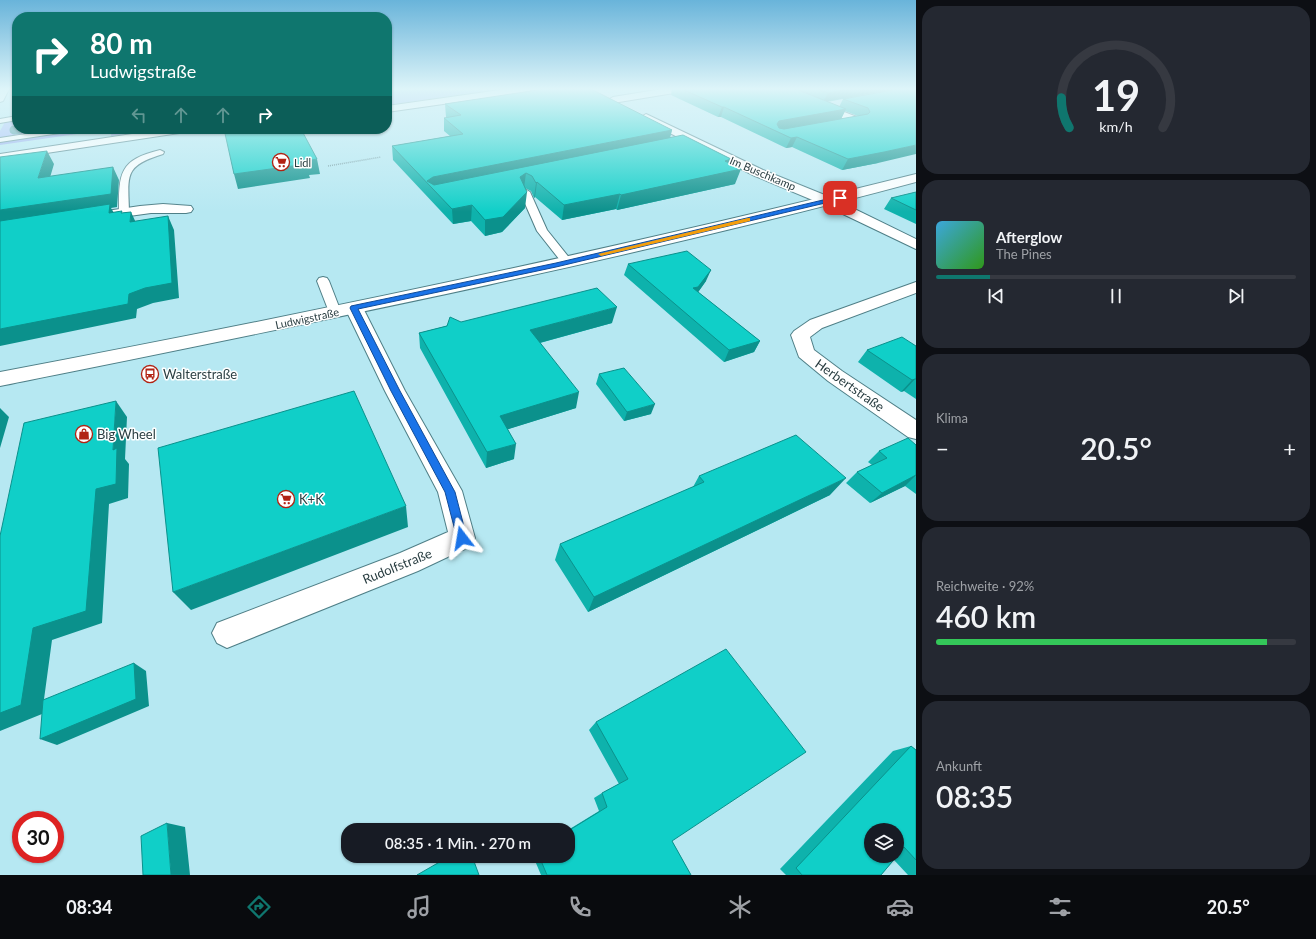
<!DOCTYPE html>
<html lang="de">
<meta charset="utf-8">
<style>
body{margin:0;font-family:Lato,sans-serif;background:#242831;color:#f1f3f6;height:100vh;display:flex;flex-direction:column;font-size:15px;white-space:nowrap}
*{box-sizing:border-box;margin:0}
p{font-size:13px;color:#9ea1a6}
.icon{flex:none;width:22px;height:22px;fill:none;stroke:currentColor;stroke-width:2;stroke-linecap:round;stroke-linejoin:round}
.map{position:relative;flex:1;overflow:hidden}
.panel{display:flex;flex-direction:column;gap:6px;padding:6px;background:#0d0f14;width:400px}
.panel>*{flex:none}
.top-card{position:absolute;left:12px;top:12px;width:380px;height:122px;border-radius:16px;box-shadow:0 1px 3px #0004;background:#0f766e;color:#fff;overflow:hidden}
.fabs{position:absolute;left:864px;top:823px;display:grid;gap:8px}
.fabs a{display:grid;place-items:center;width:40px;height:40px;border-radius:50%;background:#171b24;box-shadow:0 1px 3px #0004;font-size:20px}
.speed{position:absolute;left:12px;top:811px;display:flex;gap:8px;font-size:20px;font-weight:700;text-align:center}
.speed>*{display:grid;place-content:center;width:52px;height:52px;border-radius:50%;background:#171b24;box-shadow:0 1px 3px #0004;line-height:1}
.speed .limit{border:6px solid #d22;background:#fff;color:#111}
.pin{position:absolute;display:grid;place-items:center;width:34px;height:34px;color:#fff;margin:-17px;border-radius:8px;box-shadow:0 2px 6px #0006}
.me{position:absolute;width:44px;margin:-22px;rotate:346deg;stroke-linejoin:round;filter:drop-shadow(0 0 3px #0008)}
.turn{display:flex;align-items:center;gap:14px;height:84px;padding:0 12px;font-size:18px}
.turn .icon{width:52px;height:52px;stroke-width:2.5}
.turn b{display:block;font-size:28px;line-height:34px}
.lanes{display:flex;align-items:center;height:38px;padding:0 12px;background:#0003;justify-content:center;gap:20px;direction:ltr}
.lanes .off{opacity:.35}
.big{font-size:30px;font-weight:600;line-height:1.1}
.panel .widget{flex:1;display:flex;flex-direction:column;justify-content:center;gap:6px;min-width:0;padding:0 14px;border-radius:16px;background:#242831}
.panel .dial{align-items:center;gap:0}
.dial svg{height:104px;overflow:visible;fill:none;stroke:#363941;stroke-width:7;stroke-linecap:round;text-anchor:middle}
.dial text{fill:#f1f3f6;stroke:none}
.song{display:flex;align-items:center;gap:12px}
.cover{width:48px;height:48px;border-radius:6px;background:linear-gradient(135deg,hsl(200 70% 55%),hsl(110 70% 35%))}
.played{height:4px;border-radius:2px;background:linear-gradient(90deg,#0f766e 15%,#363941 15%)}
.keys{display:flex;justify-content:space-around;direction:ltr}
.heat{display:flex;justify-content:space-between;align-items:center;font-size:22px;direction:ltr}
.charge{height:6px;border-radius:3px;background:linear-gradient(90deg,#34c759 92%,#363941 0)}
.trip{position:absolute;left:341px;top:823px;width:234px;height:40px;border-radius:16px;background:#171b24;box-shadow:0 1px 3px #0004;font-weight:600;line-height:40px;text-align:center}
.tab-bar{display:flex;height:64px;justify-content:space-around;align-items:center;background:#090b0e;color:#9ea1a6}
.tab-bar .icon{width:28px;height:28px}
.tab-bar .current{color:#0f766e}
.tab-bar b{font-size:18px;color:#f1f3f6}
main{display:flex;flex:1;min-height:0}
.map>svg:first-child{display:block}
.green{fill:#a6bbf9}
.forest{fill:#96abed}
.lines{fill:none;stroke-linecap:round;stroke-linejoin:round}
.stream{stroke:#41919e;stroke-width:9}
.service-casing{stroke:#4f7f87;stroke-width:2}
.minor-casing{stroke:#4f7f87;stroke-width:2}
.secondary-casing{stroke:#4f7f87;stroke-width:2}
.path{stroke:#799ea5;stroke-width:1.5;stroke-dasharray:1 1;stroke-linecap:butt}
.service{fill:#fff;fill-rule:evenodd}
.minor{fill:#fff;fill-rule:evenodd}
.secondary{fill:#fff;fill-rule:evenodd}
.wall{fill:#0eb2ac;fill-rule:evenodd}
.shaded-wall{fill:#0b918c}
.building{fill:#10cfc8;stroke:#0b918c}
.route{fill:#1a73e8;stroke:#114b97}
.slow{fill:#f59e0b}
.labels{text-anchor:middle;dominant-baseline:central;stroke-width:3;stroke-linejoin:round;paint-order:stroke}
.far-poi-label{font-size:11px;fill:#2a3e42;stroke:#fff;text-anchor:start}
.far-street-label{font-size:11px;fill:#2a3e42;stroke:#fff}
.poi-label{font-size:13px;fill:#2a3e42;stroke:#fff;text-anchor:start}
.street-label{font-size:13px;fill:#2a3e42;stroke:#fff}
</style>
<main>
<div class="map">
<svg width="916" height="875" viewBox="0 0 916 875">
<rect width="100%" height="100%" fill="#b6e8f2"/>
<path class="green" d="M17,120V129H84L0,140V131L5,122Z"/>
<path class="forest" d="M387,89H503L387,105Z
M84,129H160L111,136L112,129L0,145V140Z"/>
<g class="lines">
<path class="stream" d="M14,130L21,129"/>
<g class="service-casing">
<path id="service" d="M17,116V120L0,123V119Z
M58,129H77L73,131L0,142V138Z
M160,150L164,152L163,154C124,166 128,174 129,212L128,214H120L119,212C119,173 119,160 160,150Z
M525,189L530,192L547,230L571,260L573,262L571,264H563L537,231L520,192Z
M323,277L327,278L329,281L341,312L339,315H331L329,312L317,281L319,278Z"/>
</g>
<g class="minor-casing">
<path id="minor" d="M9,89L3,101L0,102V89Z
M507,89H532L528,92L387,112V106Z
M662,89H684L680,92L613,103L608,100L613,97Z
M773,89H786L862,119L863,121C858,126 842,129 835,127L834,125L835,123L847,120Z
M646,114L763,170L832,198L916,239V249L822,204L755,176L642,119L641,117Z
M165,129H191L186,132L0,160V154Z
M163,204L191,206L193,209L191,212L186,213H151L93,221L88,220L86,217L88,214L93,213L140,206Z
M916,282V293L822,328L810,337L814,350L842,371L916,420V439L908,437L828,381L799,357L791,335L794,331L810,320Z
M354,303L360,304L363,308L405,391L458,484L462,491L475,538L471,546L418,571L227,648L217,643L212,633L217,623L400,553L448,532L438,492L385,391L345,308L348,304Z"/>
</g>
<g class="secondary-casing">
<path id="secondary" d="M916,174V182C614,263 306,324 0,386V372C307,314 613,250 916,174Z"/>
</g>
<path class="path" d="M328,166L381,157"/>
<use href="#service" class="service"/>
<use href="#minor" class="minor"/>
<use href="#secondary" class="secondary"/>
</g>
<path class="wall" d="M672,89H895L827,102L839,107L843,99L898,89L878,163L842,170L792,147L786,148L721,117H718L671,95ZM845,111L858,116L841,119Z
M445,104L672,130L670,138L731,159L730,163L735,184L617,210L616,209L562,220L535,197L534,198L531,191L525,188V208L502,232L485,236L471,221L453,224L393,160L392,146L450,136L444,131V118H447L446,117Z
M916,192V224L884,209L891,198Z
M628,264L706,281L698,292L760,341L754,352L724,362L624,275Z
M461,322L612,323L540,343L576,408L508,429L514,459L486,468L420,348L419,333Z
M916,346V399L904,391L901,392L858,362L867,350Z
M599,374L651,414L624,421L596,384Z
M916,445V494L905,486L870,503L846,483L857,472L872,465L868,462L879,451Z
M699,476L830,495L588,612L555,560L560,544L693,487Z
M596,722L672,841L691,875H541L533,856H568V830L599,811L594,798L602,793L619,784L589,730Z
M911,746L916,750V875H908L894,860L881,875H786L780,869L893,751Z"/>
<path class="shaded-wall" d="M848,89H895L823,102L828,93Z
M722,107H724L721,117H718Z
M846,109L841,119L777,131V124L779,121Z
M672,130L668,144L436,191L427,181L433,177Z
M797,137L792,147L786,148L791,138Z
M916,145V154L878,163L842,170L848,159Z
M47,151L54,164L46,191L38,178Z
M317,159L320,174L309,175L310,178L238,189L234,174Z
M731,159L726,172L741,169L735,184L617,210L621,195L725,161Z
M113,167L119,180L117,207L111,208L117,218L0,225V210Z
M526,173L524,188L520,177Z
M537,182L535,197L534,198L536,183Z
M527,192L525,208L502,232L485,236V220Z
M620,194L616,209L562,220L564,205Z
M472,205L471,221L453,224L452,209Z
M131,212L137,225L130,222Z
M168,216L174,230L179,298L153,303L137,309L136,318L0,346V329L129,294Z
M711,270L706,281L694,298L693,288Z
M617,307L612,323L528,346L530,330Z
M760,341L754,352L724,362L729,350Z
M915,379L904,391L901,392L912,380Z
M579,392L576,408L499,432L500,416Z
M116,401L127,417L125,459L129,464L128,498L109,504L102,623L52,640L42,714L0,731V713L33,628L96,489L113,450Z
M655,404L651,414L624,421L627,412Z
M0,408L9,417L0,448Z
M516,444L514,459L486,468L487,452Z
M916,475L905,486L870,503L882,493Z
M846,478L830,495L588,612L594,597Z
M406,506L408,527L191,610L173,592Z
M134,663L146,671L149,706L57,745L40,739Z
M167,823L185,827L190,875H171Z"/>
<path class="building" d="M544,89H591L672,130L433,177L427,181L434,185L683,135L731,159L725,161L741,169L621,195L620,194L564,205L537,182L536,183L532,176L526,173L520,177L527,192L503,217L485,220L472,205L452,209L392,146L463,134L444,118L461,115L445,104Z
M682,89H796L846,109L779,121L777,124L779,128L784,129L868,114L870,112L868,108L843,99L898,89H916V145L884,152L848,159L797,137L791,138L724,107H722Z
M818,89H848L828,93Z
M224,129H301L317,159L305,161L307,164L234,174Z
M47,151L38,178L113,167L111,194L0,210V157Z
M916,192V210L891,198Z
M110,204L109,213L122,211L121,213L131,212L130,222L168,216L172,283L145,288L129,294L128,304L0,329V221Z
M687,251L711,270L698,287L693,288L760,341L729,350L628,264Z
M597,288L617,307L530,330L579,392L500,416L516,444L487,452L419,333L447,326L450,317L461,322Z
M902,337L916,346V379H915L912,380L867,350Z
M624,368L655,404L627,412L599,374Z
M354,391L406,506L173,592L158,448Z
M116,401L113,450L117,448L116,484L96,489L86,611L33,628L21,705L0,713V536L24,423Z
M796,435L846,478L594,597L560,544L704,482L699,476Z
M908,438L916,445V475L882,493L857,472L887,458L879,451Z
M726,649L806,752L672,841L691,875H547L539,856H568V831L607,807L602,793L628,779L596,722Z
M134,663L136,699L40,739L43,700Z
M911,746L916,750V860L904,847L897,856V830H871V856H897L881,875H802L796,868Z
M167,823L171,875H143L141,836Z
M450,856H472L479,875H417Z"/>
<linearGradient id="sky" x2="0" y2="1"><stop stop-color="#69b4da"/><stop offset="0.42" stop-color="#def5f9"/><stop offset="1" stop-color="#def5f9" stop-opacity="0"/></linearGradient>
<rect width="916" height="212" fill="url(#sky)"/>
<path class="route" d="M840,196L842,198V199L556,267L358,309L400,391L455,492L467,538L466,542L462,543L458,542L445,492L391,391L350,308L351,306L556,263Z"/>
<path class="slow" d="M748,218H750V221L601,256L598,254Z"/>
<defs>
<g id="supermarket-ring" transform="scale(0.9)"><circle r="9.5" fill="#fff" stroke="#b12314" stroke-width="1.5"/><path d="M-6-5.5h2.5l.6 2H6L4.5 2H-2.5L-4.4-4H-6ZM-1.5 3.2a1.3 1.3 0 1 0 .1 0ZM3 3.2a1.3 1.3 0 1 0 .1 0Z" fill="#b12314"/></g>
<g id="bus-ring" transform="scale(0.9)"><circle r="9.5" fill="#fff" stroke="#b12314" stroke-width="1.5"/><path d="M-5-6H5V4H4V6H2V4H-2V6H-4V4H-5ZM-3.5-4V0h7V-4ZM-3.5 1.2v1.5H-2V1.2ZM2 1.2v1.5H3.5V1.2Z" fill="#b12314"/></g>
<g id="shop-ring" transform="scale(0.9)"><circle r="9.5" fill="#fff" stroke="#b12314" stroke-width="1.5"/><path d="M-5-2.5h2.3a2.7 3.5 0 0 1 5.4 0H5L5.5 6h-11ZM-1.5-2.5h3a1.5 2.3 0 0 0-3 0Z" fill="#b12314"/></g>
</defs>
<g fill-rule="evenodd">
<use href="#supermarket-ring" x="281" y="162"/>
<use href="#bus-ring" x="150" y="374"/>
<use href="#shop-ring" x="84" y="434"/>
<use href="#supermarket-ring" x="286" y="499"/>
</g>
<g class="labels">
<g class="far-poi-label">
<text x="294" y="162">Lidl</text>
</g>
<g class="far-street-label">
<text transform="translate(763 173) rotate(23)">Im Buschkamp</text>
<text transform="translate(307 318) rotate(-12)">Ludwigstraße</text>
</g>
<g class="poi-label">
<text x="163" y="374">Walterstraße</text>
<text x="97" y="434">Big Wheel</text>
<text x="299" y="499">K+K</text>
</g>
<g class="street-label">
<text transform="translate(850 385) rotate(35)">Herbertstraße</text>
<text transform="translate(397 566) rotate(-22)">Rudolfstraße</text>
</g>
</g>
</svg>
<div class="fabs">
<a><svg class="icon" aria-label="layers" viewBox="0 0 24 24"><path d="M12 4l9 5-9 5-9-5zM3 14l9 5 9-5"/></svg></a>
</div>
<div class="speed"><div class="limit">30</div></div>
<div class="pin" style="left:840px;top:198px;background:#d93025"><svg class="icon" aria-label="arrive" viewBox="0 0 24 24"><path d="M6 21V4h12l-3 4 3 4H6"/></svg></div>
<svg class="me" style="left:462px;top:538px" viewBox="-20 -20 40 40"><path d="M0-17L14 15 0 8-14 15z" fill="#1a73e8" stroke="#fff" stroke-width="4"/></svg>
<div class="trip">08:35 · 1 Min. · 270 m</div>
<div class="top-card">
<div class="turn"><svg class="icon" aria-label="right" viewBox="0 0 24 24"><path d="M7 20v-9h11M14 6l5 5-5 5"/></svg><div><b>80 m</b>Ludwigstraße</div></div>
<div class="lanes"><svg class="icon off" aria-label="left" viewBox="0 0 24 24"><path d="M17 20v-9H6M10 6l-5 5 5 5"/></svg><svg class="icon off" aria-label="ahead" viewBox="0 0 24 24"><path d="M12 20V5M6 11l6-6 6 6"/></svg><svg class="icon off" aria-label="ahead" viewBox="0 0 24 24"><path d="M12 20V5M6 11l6-6 6 6"/></svg><svg class="icon" aria-label="right" viewBox="0 0 24 24"><path d="M7 20v-9h11M14 6l5 5-5 5"/></svg></div>
</div>
</div>
<section class="panel">
<div class="widget dial"><svg viewBox="0 0 100 80">
<path d="M14 69A42 42 0 1 1 86 69"/>
<path d="M14 69A42 42 0 0 1 8 46" stroke="#0f766e"/>
<text x="50" y="56" font-size="32" font-weight="700">19</text>
<text x="50" y="72" font-size="11">km/h</text>
</svg></div>
<div class="widget">
<div class="song"><i class="cover"></i><div><b>Afterglow</b><p>The Pines</p></div></div>
<div class="played"></div>
<div class="keys"><svg class="icon" aria-label="previous" viewBox="0 0 24 24"><path d="M18 5L8 12l10 7zM5 5v14"/></svg><svg class="icon" aria-label="pause" viewBox="0 0 24 24"><path d="M8 5v14M16 5v14"/></svg><svg class="icon" aria-label="next" viewBox="0 0 24 24"><path d="M6 5l10 7-10 7zM19 5v14"/></svg></div>
</div>
<div class="widget"><p>Klima</p>
<div class="heat"><a>−</a><b class="big">20.5°</b><a>+</a></div>
</div>
<div class="widget"><p>Reichweite · 92%</p><b class="big">460 km</b><div class="charge"></div></div>
<div class="widget"><p>Ankunft</p><b class="big">08:35</b></div>
</section>
</main>
<nav class="tab-bar">
<b>08:34</b>
<svg class="icon current" aria-label="directions" viewBox="0 0 24 24"><path d="M12 3l9 9-9 9-9-9zM9 14v-3h6M13 9l2 2-2 2"/></svg>
<svg class="icon" aria-label="music" viewBox="0 0 24 24"><path d="M9 18V5l10-2v13"/><circle cx="6" cy="18" r="3"/><circle cx="16" cy="16" r="3"/></svg>
<svg class="icon" aria-label="phone" viewBox="0 0 24 24"><path d="M5 4h4l2 5-3 2q2 4 5 5l2-3 5 2v4C11 20 4 13 5 4z"/></svg>
<svg class="icon" aria-label="climate" viewBox="0 0 24 24"><path d="M12 3v18M4 7l16 10M4 17L20 7"/></svg>
<svg class="icon" aria-label="car" viewBox="0 0 24 24"><path d="M5 17H2v-5l4-1 3-4h7l3 4 3 1v5h-3M9 17h6M6 11h13"/><circle cx="7" cy="17" r="2"/><circle cx="17" cy="17" r="2"/></svg>
<svg class="icon" aria-label="filters" viewBox="0 0 24 24"><path d="M4 7h16M4 17h16"/><circle cx="9" cy="7" r="2"/><circle cx="15" cy="17" r="2"/></svg>
<b>20.5°</b>
</nav>
